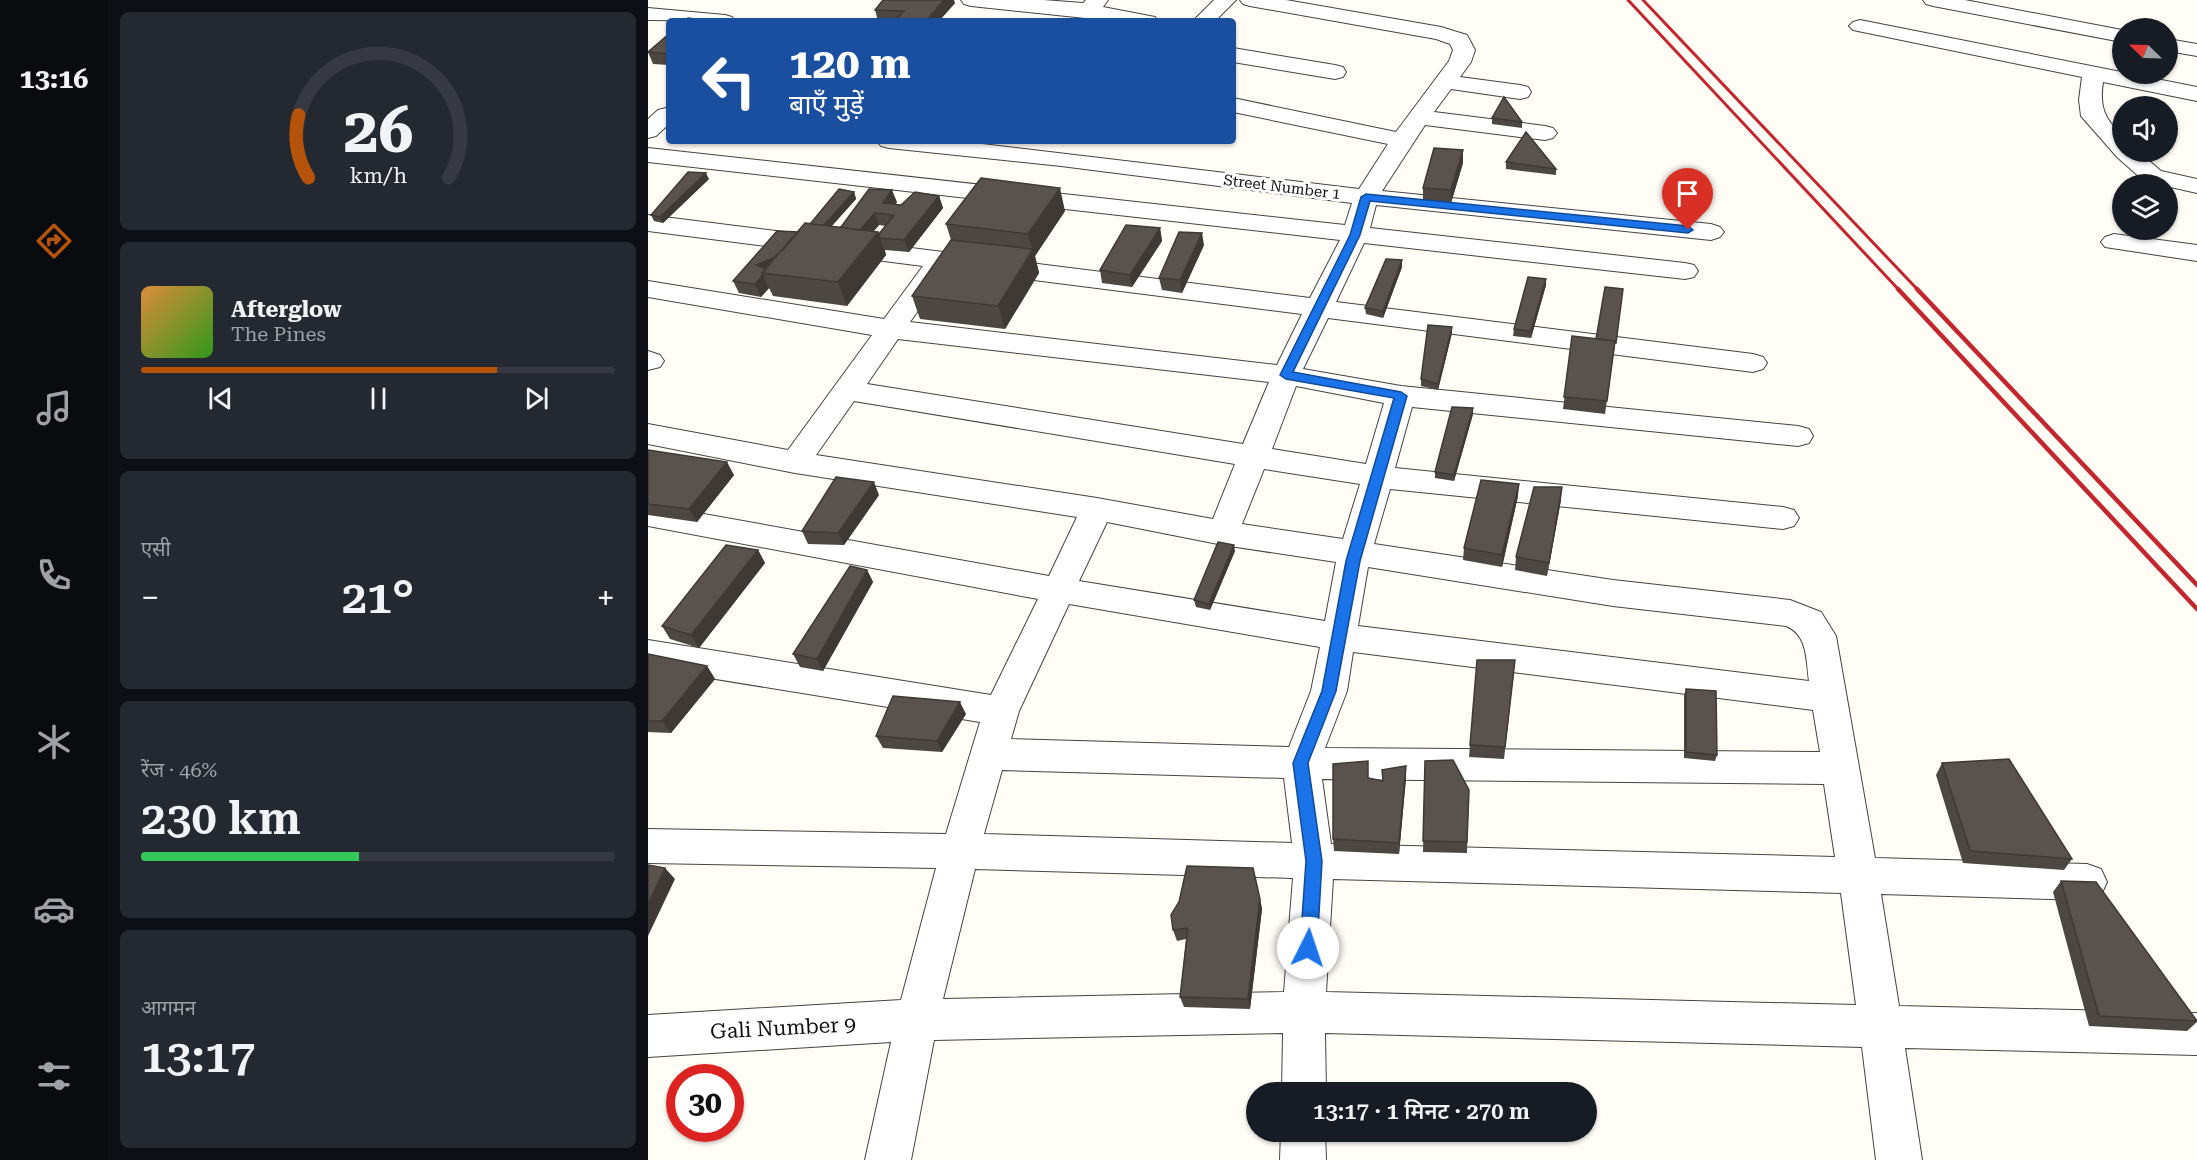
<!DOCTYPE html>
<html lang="hi">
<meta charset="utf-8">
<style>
body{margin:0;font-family:"Roboto Serif","Noto Sans Devanagari",serif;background:#242831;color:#f1f3f6;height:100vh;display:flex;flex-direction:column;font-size:22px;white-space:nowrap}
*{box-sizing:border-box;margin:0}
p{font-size:20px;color:#9ea1a6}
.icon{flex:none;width:33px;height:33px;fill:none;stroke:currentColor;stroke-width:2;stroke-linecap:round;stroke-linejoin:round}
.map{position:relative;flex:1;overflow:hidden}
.sheet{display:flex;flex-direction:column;gap:12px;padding:12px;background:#0d0f14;width:540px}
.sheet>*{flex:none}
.banner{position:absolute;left:18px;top:18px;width:570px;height:126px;border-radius:6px;box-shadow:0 2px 4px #0004;background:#1a4fa0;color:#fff;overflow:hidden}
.needle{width:39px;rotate:293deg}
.tools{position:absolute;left:1464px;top:18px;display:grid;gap:12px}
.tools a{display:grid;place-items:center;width:66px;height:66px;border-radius:50%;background:#171b24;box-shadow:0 2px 4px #0004;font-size:30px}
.speed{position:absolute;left:18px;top:1064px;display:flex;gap:12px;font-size:30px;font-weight:700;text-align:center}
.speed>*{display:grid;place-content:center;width:78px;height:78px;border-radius:50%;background:#171b24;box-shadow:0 2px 4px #0004;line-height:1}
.speed .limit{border:9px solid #d22;background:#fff;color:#111}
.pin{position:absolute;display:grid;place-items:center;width:51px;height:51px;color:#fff;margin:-62px -26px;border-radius:50% 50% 50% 0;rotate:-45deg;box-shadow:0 0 6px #0007}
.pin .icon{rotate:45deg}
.me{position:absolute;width:66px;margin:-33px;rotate:4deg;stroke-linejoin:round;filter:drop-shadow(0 0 4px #0008)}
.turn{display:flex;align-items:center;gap:21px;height:126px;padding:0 24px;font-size:27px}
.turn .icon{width:78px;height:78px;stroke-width:2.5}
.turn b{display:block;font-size:42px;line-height:51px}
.big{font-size:45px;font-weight:600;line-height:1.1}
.sheet .tile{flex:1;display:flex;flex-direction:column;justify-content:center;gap:9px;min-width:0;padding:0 21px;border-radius:9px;background:#242831}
.sheet .dial{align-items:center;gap:0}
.dial svg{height:156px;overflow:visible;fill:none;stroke:#363941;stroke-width:7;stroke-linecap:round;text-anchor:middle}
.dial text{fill:#f1f3f6;stroke:none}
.song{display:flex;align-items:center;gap:18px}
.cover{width:72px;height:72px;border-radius:9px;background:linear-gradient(135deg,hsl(30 70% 55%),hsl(110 70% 35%))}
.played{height:6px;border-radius:3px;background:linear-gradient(90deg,#b45309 75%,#363941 75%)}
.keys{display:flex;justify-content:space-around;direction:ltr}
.heat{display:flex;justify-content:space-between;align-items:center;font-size:33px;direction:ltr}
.charge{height:9px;border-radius:4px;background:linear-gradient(90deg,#34c759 46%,#363941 0)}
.trip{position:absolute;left:598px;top:1082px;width:351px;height:60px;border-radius:30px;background:#171b24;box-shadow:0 2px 4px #0004;font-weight:600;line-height:60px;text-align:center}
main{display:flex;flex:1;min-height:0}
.dock{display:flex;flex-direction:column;width:108px;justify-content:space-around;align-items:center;background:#090b0e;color:#9ea1a6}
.dock .icon{width:42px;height:42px}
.dock .active{color:#b45309}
.dock b{font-size:27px;color:#f1f3f6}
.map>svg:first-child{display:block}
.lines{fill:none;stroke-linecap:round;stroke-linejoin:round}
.street-casing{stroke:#444;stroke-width:2}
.street{fill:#fff;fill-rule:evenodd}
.rail-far1{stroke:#c4262e;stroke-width:3}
.rail{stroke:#c4262e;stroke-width:4.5}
.wall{fill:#4d4742;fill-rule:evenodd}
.shaded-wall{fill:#3f3936}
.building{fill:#5a524d;stroke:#3f3936;stroke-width:1.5}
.route{fill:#1a73e8;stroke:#114b97;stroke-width:1.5}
.labels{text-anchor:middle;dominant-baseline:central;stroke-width:6;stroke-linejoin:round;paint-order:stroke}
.far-street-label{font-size:15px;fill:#111;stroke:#fff}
.near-street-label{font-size:21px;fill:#111;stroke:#fff}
</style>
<main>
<nav class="dock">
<b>13:16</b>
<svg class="icon active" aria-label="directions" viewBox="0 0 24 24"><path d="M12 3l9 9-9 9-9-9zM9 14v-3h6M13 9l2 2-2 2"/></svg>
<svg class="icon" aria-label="music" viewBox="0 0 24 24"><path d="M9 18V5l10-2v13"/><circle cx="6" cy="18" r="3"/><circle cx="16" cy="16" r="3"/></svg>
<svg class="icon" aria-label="phone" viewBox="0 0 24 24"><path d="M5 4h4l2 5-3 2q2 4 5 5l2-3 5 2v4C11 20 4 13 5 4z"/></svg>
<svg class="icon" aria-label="climate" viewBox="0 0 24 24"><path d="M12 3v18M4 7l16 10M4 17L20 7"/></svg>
<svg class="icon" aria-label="car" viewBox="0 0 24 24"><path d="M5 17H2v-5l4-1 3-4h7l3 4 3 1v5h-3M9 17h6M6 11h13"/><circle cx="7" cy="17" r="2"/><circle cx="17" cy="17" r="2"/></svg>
<svg class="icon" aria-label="filters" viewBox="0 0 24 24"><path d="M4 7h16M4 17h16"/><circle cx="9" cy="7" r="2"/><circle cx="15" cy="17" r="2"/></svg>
</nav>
<section class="sheet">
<div class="tile dial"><svg viewBox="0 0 100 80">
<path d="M14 69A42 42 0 1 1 86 69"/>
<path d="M14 69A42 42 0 0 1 9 37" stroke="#b45309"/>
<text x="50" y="56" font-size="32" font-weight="700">26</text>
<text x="50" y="72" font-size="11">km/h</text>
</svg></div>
<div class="tile">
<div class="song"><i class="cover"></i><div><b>Afterglow</b><p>The Pines</p></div></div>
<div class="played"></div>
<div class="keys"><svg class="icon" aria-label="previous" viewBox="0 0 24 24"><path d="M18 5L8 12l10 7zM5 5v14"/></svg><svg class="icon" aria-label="pause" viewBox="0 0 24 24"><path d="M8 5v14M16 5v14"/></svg><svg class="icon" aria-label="next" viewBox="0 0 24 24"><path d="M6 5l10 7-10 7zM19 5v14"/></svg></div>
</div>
<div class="tile"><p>एसी</p>
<div class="heat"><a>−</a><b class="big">21°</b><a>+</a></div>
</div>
<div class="tile"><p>रेंज · 46%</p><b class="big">230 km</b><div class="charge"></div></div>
<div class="tile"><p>आगमन</p><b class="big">13:17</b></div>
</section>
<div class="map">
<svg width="1549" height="1160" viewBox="0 0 1549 1160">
<rect width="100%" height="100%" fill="#fffdf5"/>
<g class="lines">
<g class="street-casing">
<path id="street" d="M313,0H395L435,3L438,0H460L455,7L507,17L510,21H466L323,6L316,4Z
M566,0H588L567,21H545Z
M592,0H638L793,27L819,35L827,50L823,62L812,77L872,85L880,87L883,92L880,97L872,99L803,89L786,112L897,126L905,128L909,133L905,138L897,140L777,125L734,191L1063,224L1072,227L1076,232L1072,237L1063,240L728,205L722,228L1037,263L1046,265L1050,271L1046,277L1037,279L716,243L688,302L1105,354L1115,357L1119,363L1115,369L1105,372L680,318L655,369L753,386L1150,426L1161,429L1165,436L1161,443L1150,446L764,407L747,468L1135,507L1146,510L1151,518L1146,526L1135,529L742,489L726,544L965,580L1142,600L1173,612L1188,636L1227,858L1439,864L1453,869L1459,882L1453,895L1439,900L1233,894L1251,1006L1549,1013V1055L1257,1048L1274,1160H1228L1214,1047L677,1033L678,1092H634L635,1033L286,1040L263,1160H217L243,1042L0,1057V1015L253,1000L288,868L0,863V829L298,834L332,722L0,668V640L343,695L390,599L0,526V504L401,576L429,517L147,473L0,444V424L140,450L224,335L0,297V281L236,319L275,266L0,231V215L662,298L692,240L0,162V148L697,225L704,203L413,166L241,148L233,146L229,141H309L711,189L740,144L585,112V98L748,132L801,61L805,50L802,44L788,39L602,6L595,4ZM300,269L654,314L629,365L262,322ZM250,339L621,382L595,444L219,384ZM648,386L736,403L718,464L624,449ZM206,401L587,464L565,519L449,498L168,455ZM616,469L712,484L695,539L594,524ZM459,522L575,545L688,562L677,621L431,581ZM720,567L965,606L1138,626C1160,635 1158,660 1161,681L710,626ZM421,604L672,647L663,691L641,747L363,739L371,711ZM705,652L1165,710L1172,752L677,748L699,691ZM354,770L636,778L644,843L336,834ZM674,779L1176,784L1187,857L683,844ZM327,869L645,878L636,992L295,999ZM685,879L1193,893L1208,1005L678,992Z
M1275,0H1317L1474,30V42L1285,6L1278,4Z
M0,8L77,15L84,17L87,21L0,20Z
M1212,20L1549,87V101L1455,82C1451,107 1457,119 1474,136V152H1491L1513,171L1549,179V193L1496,181L1469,157L1433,116L1431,100L1434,77L1205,30L1201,26L1205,22Z
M1520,39L1549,44V56L1520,51Z
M585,48L687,65L695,67L698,72L695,77L687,79L585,62Z
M18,108L21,109V124L8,136L0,138V119L10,110Z
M1466,234L1549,245V261L1457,247L1453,242L1457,237Z
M0,351L12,355L16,361L12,367L0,370Z
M633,1131H677L678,1160H632Z"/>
</g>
<use href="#street" class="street"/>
<path class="rail-far1" d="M980,0L1251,290
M995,0L1270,290"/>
<path class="rail" d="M1250,289L1549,609
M1269,289L1549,585"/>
</g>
<path class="wall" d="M307,3L291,21H230L227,10Z
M21,34V65L5,64L0,52Z
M844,118L874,122V128L844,124Z
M858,162L908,169V175L858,169Z
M815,163L803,203L775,200V188Z
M61,179L15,223L6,221L3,215Z
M206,192L208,199L184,226L193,227L249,202L247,205H253L291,196L295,208L261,252L237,250L238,255L199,306L125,296L121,288L113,297L91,293L85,281L150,232ZM231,225L238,226L231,234L230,232L226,231Z
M417,211L387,256L391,273L357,329L272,319L264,296L303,240L298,224Z
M512,228L514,241L484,287L454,283L452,270Z
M556,245L534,293L514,290L511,278Z
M754,260V267L735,318L718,314L717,308Z
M898,279V285L883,338L865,336L866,329Z
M975,289L957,414L915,409L924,336L948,339Z
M804,333L790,390L773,386V379Z
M825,414L806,481L787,478V472Z
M0,450L86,475L49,522L0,515Z
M231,495L196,545L160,544L154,531Z
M870,496L854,567L815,560L816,548Z
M913,500L899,576L867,570L868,557Z
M110,550L117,563L51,648L22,639L14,626Z
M587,551L562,610L548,607L546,600Z
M219,570L225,582L175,671L152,667L145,654Z
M0,654L59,666L67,679L23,733L0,732Z
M866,672L856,759L821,757L822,745Z
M1038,689L1069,755L1067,761L1036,758V695Z
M318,714L294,752L235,748L228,736Z
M777,761L821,790L819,853L775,852Z
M1294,763L1424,859L1416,870L1315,863L1288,775Z
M758,766V778L751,854L686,851L685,839L720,778L735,781Z
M1413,881L1549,1020V1022L1539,1031L1441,1026L1405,892Z
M612,899L614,909L602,1009L536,1007L532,997L538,939L529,941L525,930Z"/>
<path class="shaded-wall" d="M296,0H306L307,3L291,21H278Z
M815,150V163L803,203V190Z
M58,173L61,179L15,223L12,217Z
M412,188L417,211L387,256L391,273L357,329L350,306L385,251L380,234Z
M244,190L249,202L240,214L235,203Z
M206,192L208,199L168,243L166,237Z
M291,196L295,208L261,252L256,240Z
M227,213L231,225L212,247L208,235Z
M512,228L514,241L484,287L482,275Z
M230,232L238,255L199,306L190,282Z
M554,233L556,245L534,293L532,280Z
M153,234L114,273L121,288L113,297L107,284L108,265Z
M754,260V267L735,318V311Z
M898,279V285L883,338V331Z
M804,327V333L790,390V384Z
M825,408V414L806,481V475Z
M79,462L86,475L49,522L41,509Z
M226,482L231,495L196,545L190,533Z
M871,484L870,496L854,567V555Z
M914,487L913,500L899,576L901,563Z
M586,545L587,551L562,610L561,604Z
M110,550L117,563L51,648L43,635Z
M219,570L225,582L175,671L169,659Z
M59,666L67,679L23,733L14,721Z
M312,702L318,714L294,752L289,741Z
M758,766V778L751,854V843Z
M17,868L27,879L0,936V904Z
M612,899L614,909L602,1009L600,999Z"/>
<path class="building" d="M235,0H296L278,21H247L256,11L227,10Z
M40,18L62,21H37Z
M21,34V54L0,52Z
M856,97L874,122L844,118Z
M878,132L908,169L858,162Z
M786,148L815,150L803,190L775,188Z
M40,172L58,173L12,217L3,215Z
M333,178L412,188L380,234L298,224Z
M191,189L206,192L176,225L162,224Z
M221,189L244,190L235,203L253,205L267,192L291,196L256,240L232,238L231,234L246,215L227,213L212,230L193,227Z
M157,223L230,232L190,282L114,273Z
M478,225L512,228L482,275L452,270Z
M129,231L150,232L136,249L125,258L108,265L118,269L114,273L115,275L107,284L85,281Z
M531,232L554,233L532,280L511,278Z
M303,240L385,249L350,306L264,296Z
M738,259L754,260L735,311L717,308Z
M880,277L898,279L883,331L866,329Z
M957,287L975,289L968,343H967V341L948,339Z
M780,325L804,327L790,384L773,379Z
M924,336L967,341L959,401L916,397Z
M804,407L825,408L806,475L787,472Z
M0,450L79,462L41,509L0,504Z
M188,477L226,482L190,533L154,531Z
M833,480L871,484L854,555L816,548Z
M886,487H914L901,563L868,557Z
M570,542L586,545L561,604L546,600Z
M78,545L110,550L43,635L14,626Z
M202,566L219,570L169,659L145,654Z
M0,654L59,666L14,721H0Z
M829,660H867L857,747L822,745Z
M1038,689L1068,691L1069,755L1038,752Z
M245,696L312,702L289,741L228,736Z
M1361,759L1424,859L1322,851L1294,763Z
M805,760L821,790L819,842L775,841L777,761Z
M720,761V778L735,781L734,770L758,766L751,843L685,839V764Z
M0,865L17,868L0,904Z
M539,866L605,868L612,899L600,999L532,997L540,928L525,930L523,915L531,902Z
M1413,881L1448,882L1549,1021L1451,1016Z"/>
<path class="route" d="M718,194L1040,226L1045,230L1040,233L722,201L712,235L645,372L753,392L759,396L712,561L688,691L660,763L674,861L669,948L666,953L660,956L654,953L652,948L658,861L645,763L674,691L698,561L746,398L638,379L632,375L702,235L713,197Z"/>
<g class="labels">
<g class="far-street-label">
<text transform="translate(634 187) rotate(7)">Street Number 1</text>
</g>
<g class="near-street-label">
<text transform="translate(135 1028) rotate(-3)">Gali Number 9</text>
</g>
</g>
</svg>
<div class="tools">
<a><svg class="needle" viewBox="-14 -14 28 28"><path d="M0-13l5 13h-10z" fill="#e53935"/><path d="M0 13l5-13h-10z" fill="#9ea1a6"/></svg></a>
<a><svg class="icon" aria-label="sound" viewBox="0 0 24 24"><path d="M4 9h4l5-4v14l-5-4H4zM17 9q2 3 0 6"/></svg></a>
<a><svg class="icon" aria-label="layers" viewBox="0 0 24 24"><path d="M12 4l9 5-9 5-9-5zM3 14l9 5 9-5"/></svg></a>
</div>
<div class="speed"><div class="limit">30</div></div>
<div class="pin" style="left:1040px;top:230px;background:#d93025"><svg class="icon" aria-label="arrive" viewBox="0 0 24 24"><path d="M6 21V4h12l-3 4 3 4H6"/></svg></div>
<svg class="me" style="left:660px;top:948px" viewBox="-20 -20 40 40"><circle r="19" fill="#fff"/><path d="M0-13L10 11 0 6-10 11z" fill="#1a73e8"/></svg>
<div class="trip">13:17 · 1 मिनट · 270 m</div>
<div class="banner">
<div class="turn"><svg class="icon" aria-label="left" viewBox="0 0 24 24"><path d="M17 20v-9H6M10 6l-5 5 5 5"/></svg><div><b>120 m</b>बाएँ मुड़ें</div></div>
</div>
</div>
</main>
